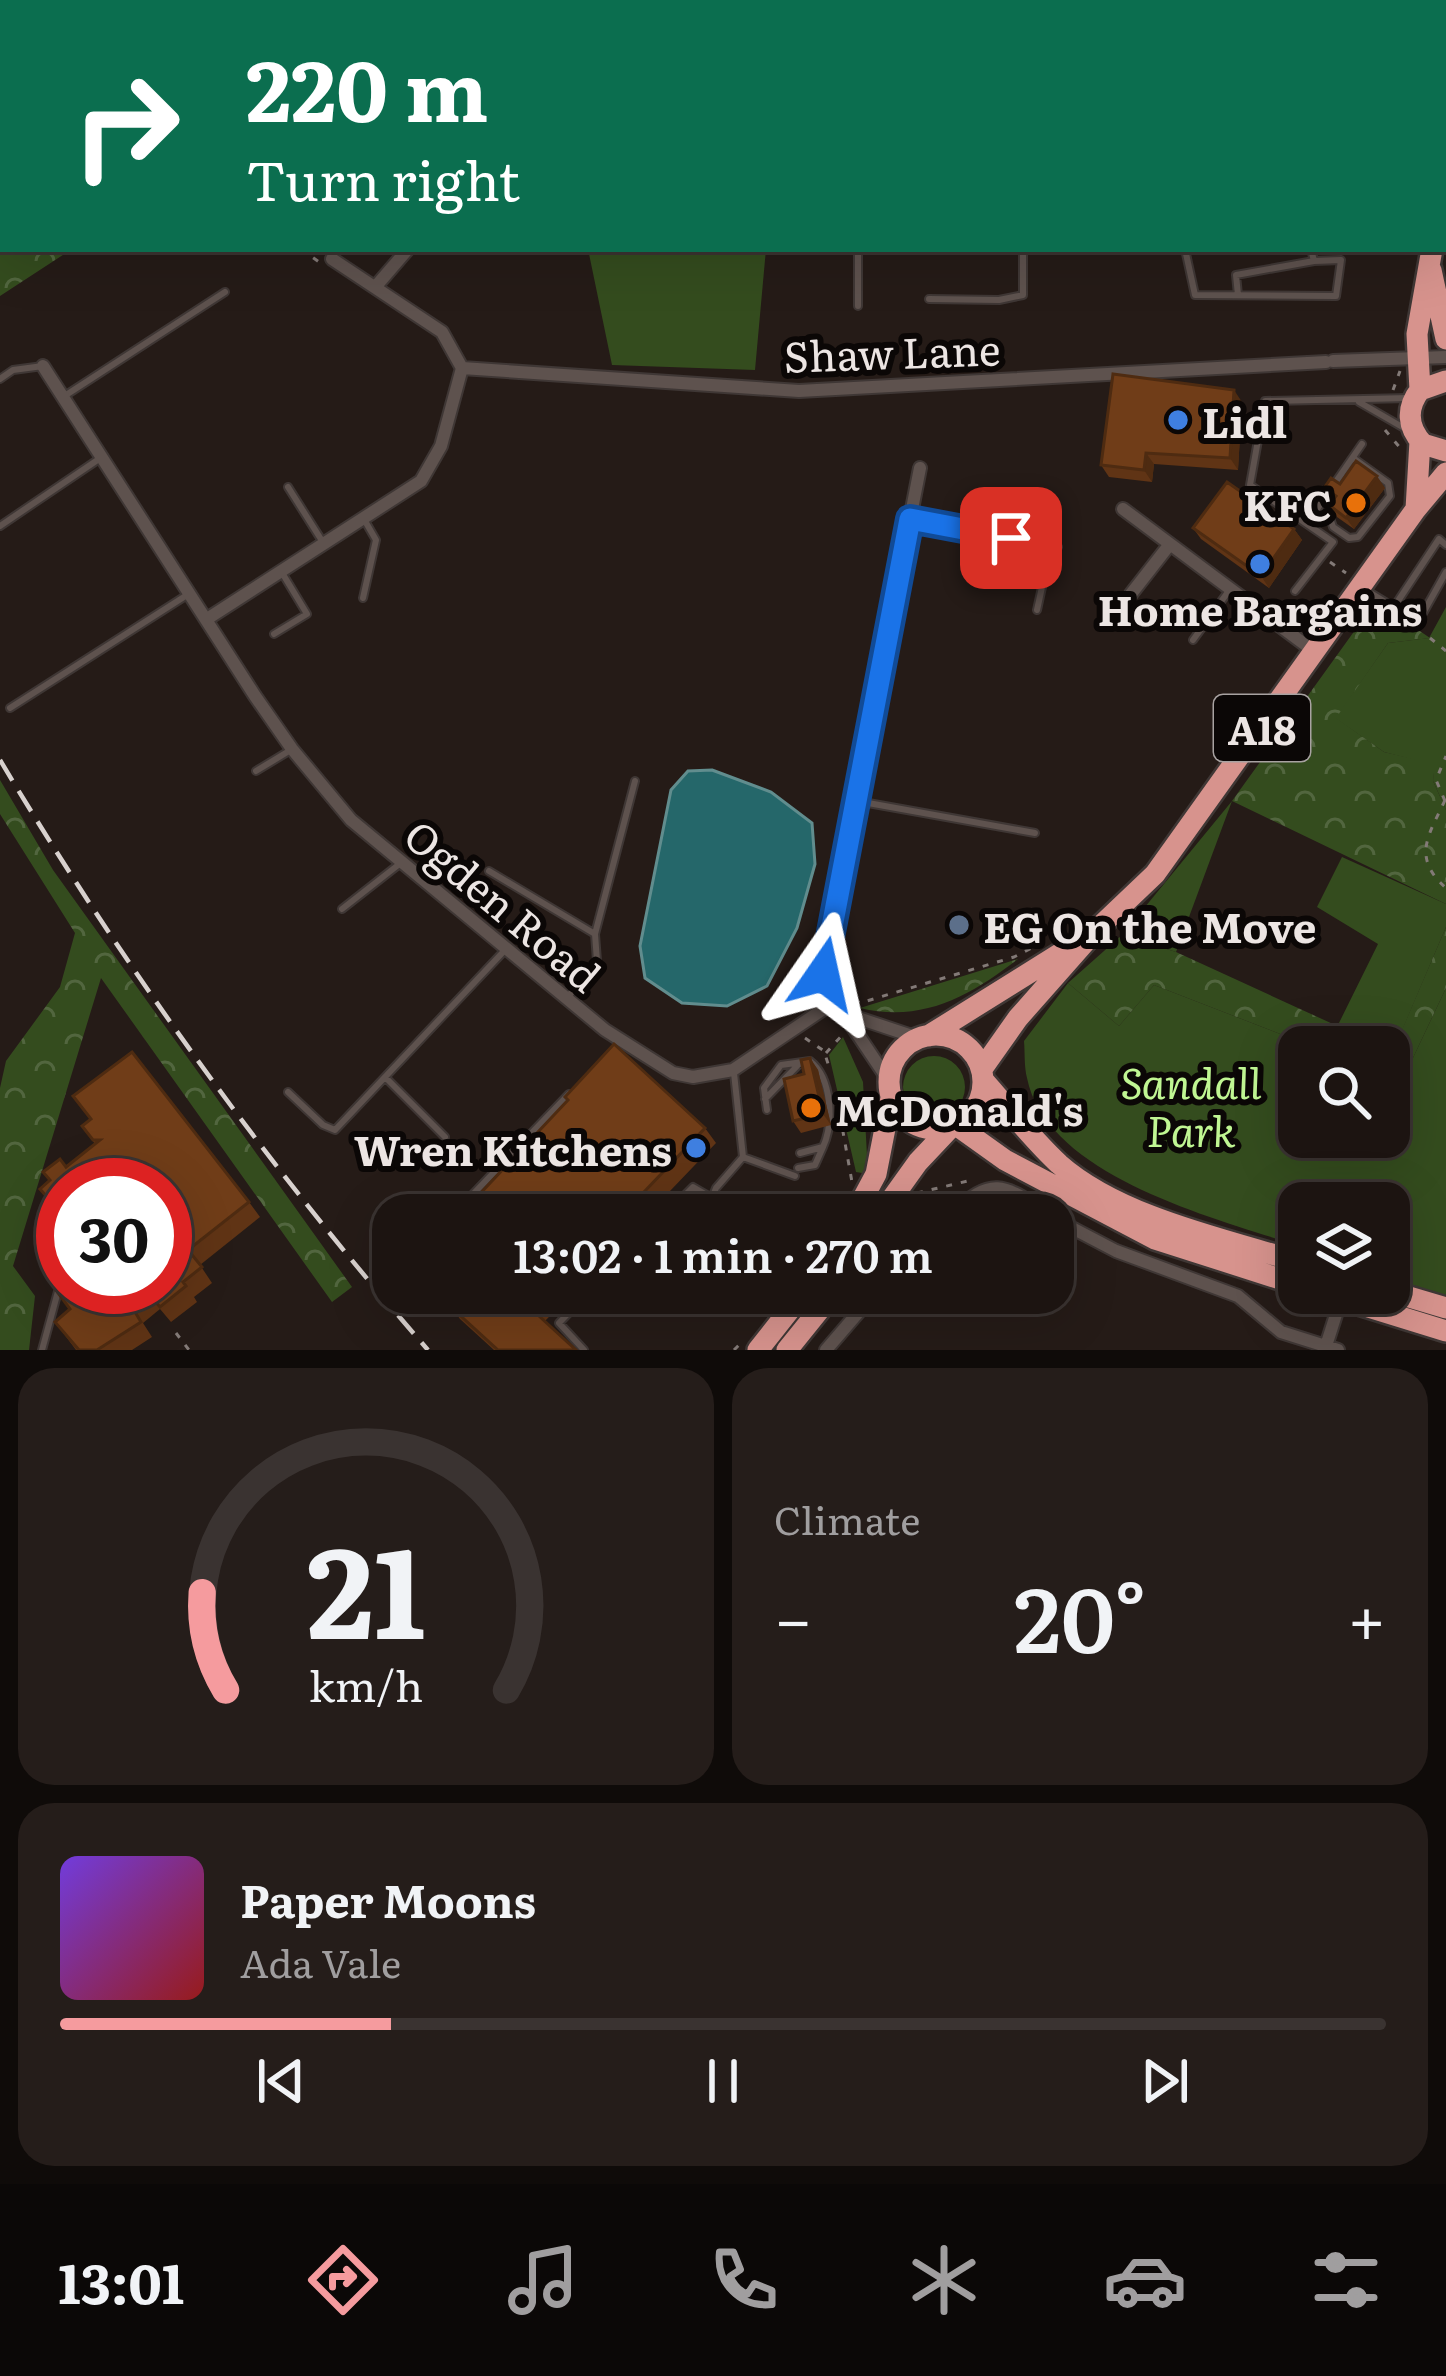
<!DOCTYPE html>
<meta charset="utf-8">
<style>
body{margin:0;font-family:Literata,serif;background:#251d1a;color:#f1f3f6;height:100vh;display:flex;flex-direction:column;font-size:45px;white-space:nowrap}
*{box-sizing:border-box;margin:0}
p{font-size:39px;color:#a09e9f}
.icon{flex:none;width:66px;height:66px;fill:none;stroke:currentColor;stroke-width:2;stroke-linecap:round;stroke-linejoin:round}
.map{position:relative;height:1350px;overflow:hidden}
.drawer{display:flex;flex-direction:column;gap:18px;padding:18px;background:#0f0b09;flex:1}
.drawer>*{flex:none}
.hud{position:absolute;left:0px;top:0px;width:1446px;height:252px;box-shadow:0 12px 48px #0002,0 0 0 3px #3a3331;background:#0b6e4f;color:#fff;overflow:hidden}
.buttons{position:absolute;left:1278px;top:1026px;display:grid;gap:24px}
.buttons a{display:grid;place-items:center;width:132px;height:132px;border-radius:24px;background:#1c1411;box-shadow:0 12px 48px #0002,0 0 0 3px #3a3331;font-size:60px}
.speed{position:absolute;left:36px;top:1158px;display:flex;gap:24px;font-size:60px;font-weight:700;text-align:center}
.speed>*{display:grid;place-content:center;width:156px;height:156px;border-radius:50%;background:#1c1411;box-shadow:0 12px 48px #0002,0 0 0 3px #3a3331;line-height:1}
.speed .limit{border:18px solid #d22;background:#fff;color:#111}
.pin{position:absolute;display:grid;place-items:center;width:102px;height:102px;color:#fff;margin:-51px;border-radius:24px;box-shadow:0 6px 18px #0006}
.me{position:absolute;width:132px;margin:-66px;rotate:11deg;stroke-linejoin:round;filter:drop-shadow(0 0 9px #0008)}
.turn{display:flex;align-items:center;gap:42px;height:252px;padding:0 48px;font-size:54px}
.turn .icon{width:156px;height:156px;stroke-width:2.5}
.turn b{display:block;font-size:84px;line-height:102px}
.big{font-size:90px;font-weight:600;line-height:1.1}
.drawer .card{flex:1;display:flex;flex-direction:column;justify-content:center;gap:18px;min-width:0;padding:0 42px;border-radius:36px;background:#251d1a}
.drawer .dial{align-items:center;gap:0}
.dial svg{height:312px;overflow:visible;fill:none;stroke:#3a3331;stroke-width:7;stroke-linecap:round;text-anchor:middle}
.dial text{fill:#f1f3f6;stroke:none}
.song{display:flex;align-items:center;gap:36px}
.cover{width:144px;height:144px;border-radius:18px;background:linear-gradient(135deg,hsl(260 70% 55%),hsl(0 70% 35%))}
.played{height:12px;border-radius:6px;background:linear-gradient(90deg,#f59b9e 25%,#3a3331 25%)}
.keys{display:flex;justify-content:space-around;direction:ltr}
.heat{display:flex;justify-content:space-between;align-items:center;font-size:66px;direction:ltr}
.drawer .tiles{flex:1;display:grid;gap:18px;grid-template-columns:1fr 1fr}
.card:last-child{grid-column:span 2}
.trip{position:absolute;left:372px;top:1194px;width:702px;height:120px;border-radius:36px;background:#1c1411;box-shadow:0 12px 48px #0002,0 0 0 3px #3a3331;font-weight:600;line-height:120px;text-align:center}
.menu{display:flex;height:192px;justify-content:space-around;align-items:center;background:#0b0807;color:#a09e9f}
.menu .icon{width:84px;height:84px}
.menu .active{color:#f59b9e}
.menu b{font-size:54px;color:#f1f3f6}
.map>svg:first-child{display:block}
.green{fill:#344c1e}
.forest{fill:url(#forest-crowns)}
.water{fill:#25676a;stroke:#618d8e;stroke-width:3}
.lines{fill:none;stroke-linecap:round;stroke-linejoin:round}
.service-casing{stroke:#3f3735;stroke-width:10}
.minor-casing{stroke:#3f3735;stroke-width:16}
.trunk-casing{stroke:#3f3735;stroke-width:26}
.path{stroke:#837a77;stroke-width:3;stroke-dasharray:6 9;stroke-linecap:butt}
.service{stroke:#5e524e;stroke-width:6}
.minor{stroke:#5e524e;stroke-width:12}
.trunk{stroke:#d7938d;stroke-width:21}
.rail{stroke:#d8d1ce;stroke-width:4.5;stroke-dasharray:24 12;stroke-linecap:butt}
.wall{fill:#603415}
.shaded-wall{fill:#4e2b11}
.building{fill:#703d18;stroke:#4e2b11;stroke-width:3}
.route-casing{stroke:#114b97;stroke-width:30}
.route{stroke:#1a73e8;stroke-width:21}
.shop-dot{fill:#3f7fe0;stroke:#0b0706;stroke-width:4.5}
.food-dot{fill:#e8710a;stroke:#0b0706;stroke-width:4.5}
.service-dot{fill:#5c6f8a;stroke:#0b0706;stroke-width:4.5}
.labels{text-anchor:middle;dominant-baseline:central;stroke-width:12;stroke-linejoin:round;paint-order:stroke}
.shield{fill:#0b0706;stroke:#a8a2a1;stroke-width:3}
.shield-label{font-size:39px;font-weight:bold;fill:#ece5e3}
.street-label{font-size:42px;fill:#ece5e3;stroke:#0b0706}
.poi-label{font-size:42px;font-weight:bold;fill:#ece5e3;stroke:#0b0706;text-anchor:start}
.park-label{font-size:42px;font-style:italic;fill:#c0f693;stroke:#0b0706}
</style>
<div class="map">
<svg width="1446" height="1350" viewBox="0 0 1446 1350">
<defs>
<pattern id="forest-crowns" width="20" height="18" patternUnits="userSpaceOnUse" patternTransform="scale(3)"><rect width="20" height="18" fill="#344c1e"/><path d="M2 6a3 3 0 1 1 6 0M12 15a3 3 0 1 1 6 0" fill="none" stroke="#52663f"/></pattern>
</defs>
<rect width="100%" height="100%" fill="#251b17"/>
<path class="green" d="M588,249H766L755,370L612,365Z
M1446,607V810L1433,781L1434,765L1384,752L1335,718L1388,643L1429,638Z
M1232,801L1176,952L1122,935Z
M1342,857L1446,904V927L1393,1052L1337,1027L1378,944L1317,907Z
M1068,983L1119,1026L1154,985L1314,1047H1299V1137H1389V1076L1402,1081L1446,988V1296L1389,1277V1203H1299V1246C1218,1219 1047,1177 1027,1078C1024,1066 1025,1053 1024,1041Z
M843,1037L863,1082L868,1174L856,1172L829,1055Z
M903 1087a31 31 0 1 1 62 0a31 31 0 1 1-62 0Z"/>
<path class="forest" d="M0,0H396L3,3V249H72L0,296Z
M1376,601L1430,638L1388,643L1336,718L1384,752L1435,764L1433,781L1446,810V904L1232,801Z
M0,780L53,870L352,1287L332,1302L101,978L13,1266L35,1296L29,1350H0V1088L6,1061L60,987L75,933L0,814Z
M1446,927V988L1402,1081L1389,1076V1050L1393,1051Z
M1122,935L1176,952L1383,1047H1314L1154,985L1119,1026L1068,983Z
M1018,959C970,996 923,1023 860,1008Z"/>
<path class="water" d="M712,770L771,792L812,823L815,864L797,928L767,986L727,1006L682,1003L645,978L640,946L671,790L688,771Z"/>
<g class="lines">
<g class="service-casing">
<path id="service" d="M858,249V306
M1185,249L1195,295L1336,296L1341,260L1314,261L1311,249
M1238,295L1236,275L1314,261
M929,299L999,300L1023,295V249
M0,379L13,370L43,366
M66,395L225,292
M1359,402L1404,428
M288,487L324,544
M1334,504L1328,512L1333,527L1349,538L1358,537L1390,496L1388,483L1353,458
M910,519L1058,547
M1308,522L1362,444
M0,526L99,459
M1364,589L1418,622L1446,572
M1295,591L1333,542L1250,485L1265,401L1410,398
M363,598L376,540L365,521
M1394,607L1439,539L1446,545
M1037,610L1051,546
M274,634L307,614L281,571
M1193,640L1228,592
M10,708L187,595
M256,771L289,751
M857,801L1035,833
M489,871L595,934L597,961L567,998
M428,883L441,869
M342,909L402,862
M595,934L635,781
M385,1077L445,1137
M288,1092L323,1125L335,1130L505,950
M765,1099L800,1063
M767,1110L764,1088L781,1065L810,1061C832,1078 834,1123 823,1147L800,1153
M743,1157L795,1176
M798,1168L815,1165L823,1147
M453,1215L569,1094
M665,1215L693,1187L712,1198L716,1188L743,1157L734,1073
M42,1350L60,1284
M584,1350L559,1323L588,1293"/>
</g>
<g class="minor-casing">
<path id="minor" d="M810,3V0
M1013,3V0
M1239,3V0
M377,285L408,249
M1333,361L1446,357
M43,366L255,696L292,749L351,820L605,1030L673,1073L693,1077L733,1070L831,1004L843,1013L918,1038
M462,368L799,391L1326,362
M1123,509L1315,652
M1131,594L1170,544
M207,619L421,481L441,446L462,368L442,332L332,259
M831,1004L824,990V961L920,468
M844,1014L889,1081
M952,1215C993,1173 1006,1186 1049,1215
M1053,1218L1116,1251L1238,1296L1281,1332L1338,1350
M1325,1349L1341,1299
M826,1350L875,1293"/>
</g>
<g class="trunk-casing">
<path id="trunk" d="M1443,168L1446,149
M1431,270L1446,339
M1446,381L1420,390C1406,408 1407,427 1423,444L1446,451
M1420,390L1417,334L1432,249
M1416,509L1420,441
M889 1082a47 47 0 1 1 94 0a47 47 0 1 1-94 0Z
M928,1036L1077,943
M982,1069L1018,1018L1093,933L1155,874L1416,509L1446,473
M984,1081C1008,1108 1032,1139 1059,1164C1119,1217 1224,1239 1299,1262
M956,1125L1005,1160L1155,1239L1299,1285
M854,1215L876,1174L891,1098
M880,1215L918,1162L951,1127
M1389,1291L1446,1308
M1323,1293L1446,1331
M758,1350L803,1293
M787,1350L833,1293"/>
</g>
<path class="path" d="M0,70H3
M301,249L319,262
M1393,390L1400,371
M1385,430L1402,450
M1330,562L1346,573
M1430,638L1446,651
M1445,800C1429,835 1411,857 1446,888
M1445,801L1436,780L1446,756
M841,992L860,1003L1014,957L1051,938
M805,1038L824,1051L830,1070
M826,1053L844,1033
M840,1115L852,1182
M917,1193L972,1180
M176,1333L189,1350
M734,1350L742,1342"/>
<use href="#service" class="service"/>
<use href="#minor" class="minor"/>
<use href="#trunk" class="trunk"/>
<path class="rail" d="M0,760C125,969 268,1167 428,1350"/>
</g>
<path class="wall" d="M1242,402L1238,470L1154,464L1152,482L1109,477L1101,465Z
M1340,484L1385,488L1354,529L1337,517L1329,505L1333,500L1324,488Z
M1193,528L1294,529L1302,540L1269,588L1201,539Z
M810,1058L818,1070L831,1125L801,1133L793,1121Z
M82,1126L249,1202L260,1217L200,1265L212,1283L194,1297L197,1302L171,1322L160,1309L143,1323L152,1337L132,1350H76L55,1322L165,1287L63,1185V1218L40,1189L49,1181L43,1172L66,1167L95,1144Z
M705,1128L716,1143L647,1215H460Z
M466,1293H572L545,1321L576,1350H494L460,1319L452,1308Z"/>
<path class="shaded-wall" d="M1234,390L1242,402L1238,470L1230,458Z
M1146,453L1154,464L1152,482L1144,470Z
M1377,476L1385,488L1354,529L1346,518Z
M1294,529L1302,540L1269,588L1261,576Z
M810,1058L818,1070L831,1125L823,1114Z"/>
<path class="building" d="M1113,374L1234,390L1230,458L1146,453L1144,470L1101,465Z
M1356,461L1377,476L1346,518L1329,505L1336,496L1324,488L1331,478L1340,484Z
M1227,482L1294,529L1261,576L1193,528Z
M614,1044L705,1128L622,1215H460L568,1100L565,1097Z
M132,1052L249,1202L188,1250L202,1267L183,1282L186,1286L160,1307L149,1294L132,1307L141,1322L97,1350H79L55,1322L70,1309L53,1286L63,1260V1287H165V1185H63V1215L40,1189L50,1180L43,1172L60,1159L66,1167L100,1140H93L82,1126L91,1119L73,1096Z
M810,1058L823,1114L793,1121L784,1079L804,1074L801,1060Z
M466,1293H514L576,1350H498L452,1308Z
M517,1293H547L533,1308Z"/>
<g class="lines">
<g class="route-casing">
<path id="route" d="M823,974L910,519L1011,538"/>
</g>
<use href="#route" class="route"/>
</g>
<g class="shop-dot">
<circle cx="1178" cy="420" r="12"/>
<circle cx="1260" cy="564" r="12"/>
<circle cx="696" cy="1148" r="12"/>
</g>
<g class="food-dot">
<circle cx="1356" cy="503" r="12"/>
<circle cx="811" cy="1108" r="12"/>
</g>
<circle class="service-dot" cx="959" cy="925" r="12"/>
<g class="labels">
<rect class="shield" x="1214" y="695" width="96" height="66" rx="9"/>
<g class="shield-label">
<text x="1262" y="728">A18</text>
</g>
<g class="street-label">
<text transform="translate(892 351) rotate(-2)">Shaw Lane</text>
<text transform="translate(504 904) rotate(40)">Ogden Road</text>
</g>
<g class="poi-label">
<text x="1202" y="420">Lidl</text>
<text x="1332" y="503" text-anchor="end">KFC</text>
<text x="1260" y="608" text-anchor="middle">Home Bargains</text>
<text x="983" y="925">EG On the Move</text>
<text x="835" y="1108">McDonald's</text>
<text x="672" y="1148" text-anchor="end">Wren Kitchens</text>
</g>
<g class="park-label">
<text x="1191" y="1081">Sandall<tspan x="1191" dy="48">Park</tspan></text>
</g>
</g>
</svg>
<div class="buttons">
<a><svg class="icon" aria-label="search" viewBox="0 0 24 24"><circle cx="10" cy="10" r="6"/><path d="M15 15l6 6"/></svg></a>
<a><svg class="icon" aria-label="layers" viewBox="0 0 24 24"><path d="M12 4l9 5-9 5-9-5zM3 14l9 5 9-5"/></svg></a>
</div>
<div class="speed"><div class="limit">30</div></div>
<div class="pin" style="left:1011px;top:538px;background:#d93025"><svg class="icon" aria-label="arrive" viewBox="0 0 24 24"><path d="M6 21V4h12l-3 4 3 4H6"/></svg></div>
<svg class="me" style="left:823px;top:974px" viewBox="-20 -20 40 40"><path d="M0-17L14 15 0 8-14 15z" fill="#1a73e8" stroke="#fff" stroke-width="4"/></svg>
<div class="trip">13:02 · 1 min · 270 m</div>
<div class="hud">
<div class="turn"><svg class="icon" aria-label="right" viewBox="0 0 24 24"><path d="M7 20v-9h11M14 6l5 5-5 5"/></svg><div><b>220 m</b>Turn right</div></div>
</div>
</div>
<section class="drawer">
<div class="tiles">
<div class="card dial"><svg viewBox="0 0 100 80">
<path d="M14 69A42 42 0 1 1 86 69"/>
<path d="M14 69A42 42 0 0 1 8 44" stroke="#f59b9e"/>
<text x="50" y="56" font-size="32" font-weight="700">21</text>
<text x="50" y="72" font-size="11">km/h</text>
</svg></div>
<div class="card"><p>Climate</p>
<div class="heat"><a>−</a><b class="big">20°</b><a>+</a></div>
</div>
<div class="card">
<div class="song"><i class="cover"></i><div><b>Paper Moons</b><p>Ada Vale</p></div></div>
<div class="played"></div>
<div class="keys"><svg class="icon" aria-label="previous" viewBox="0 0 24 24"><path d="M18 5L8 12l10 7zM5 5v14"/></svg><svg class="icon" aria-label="pause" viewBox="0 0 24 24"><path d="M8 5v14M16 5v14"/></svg><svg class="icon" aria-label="next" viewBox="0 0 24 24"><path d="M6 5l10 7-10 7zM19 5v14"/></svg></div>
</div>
</div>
</section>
<nav class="menu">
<b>13:01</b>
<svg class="icon active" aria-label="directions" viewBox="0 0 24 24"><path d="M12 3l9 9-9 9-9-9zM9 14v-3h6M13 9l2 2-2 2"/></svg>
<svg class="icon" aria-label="music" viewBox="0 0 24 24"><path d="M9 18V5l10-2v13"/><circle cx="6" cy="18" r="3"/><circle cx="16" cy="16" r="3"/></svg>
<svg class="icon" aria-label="phone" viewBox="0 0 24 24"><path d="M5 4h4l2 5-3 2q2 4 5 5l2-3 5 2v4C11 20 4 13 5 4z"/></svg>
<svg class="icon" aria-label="climate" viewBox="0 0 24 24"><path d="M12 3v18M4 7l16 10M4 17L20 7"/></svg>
<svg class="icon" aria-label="car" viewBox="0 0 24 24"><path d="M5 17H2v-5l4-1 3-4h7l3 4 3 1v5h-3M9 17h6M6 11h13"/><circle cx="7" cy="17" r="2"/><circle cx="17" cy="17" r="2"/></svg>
<svg class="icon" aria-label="filters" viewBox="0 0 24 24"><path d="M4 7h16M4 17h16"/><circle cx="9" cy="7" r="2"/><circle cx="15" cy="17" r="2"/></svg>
</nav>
